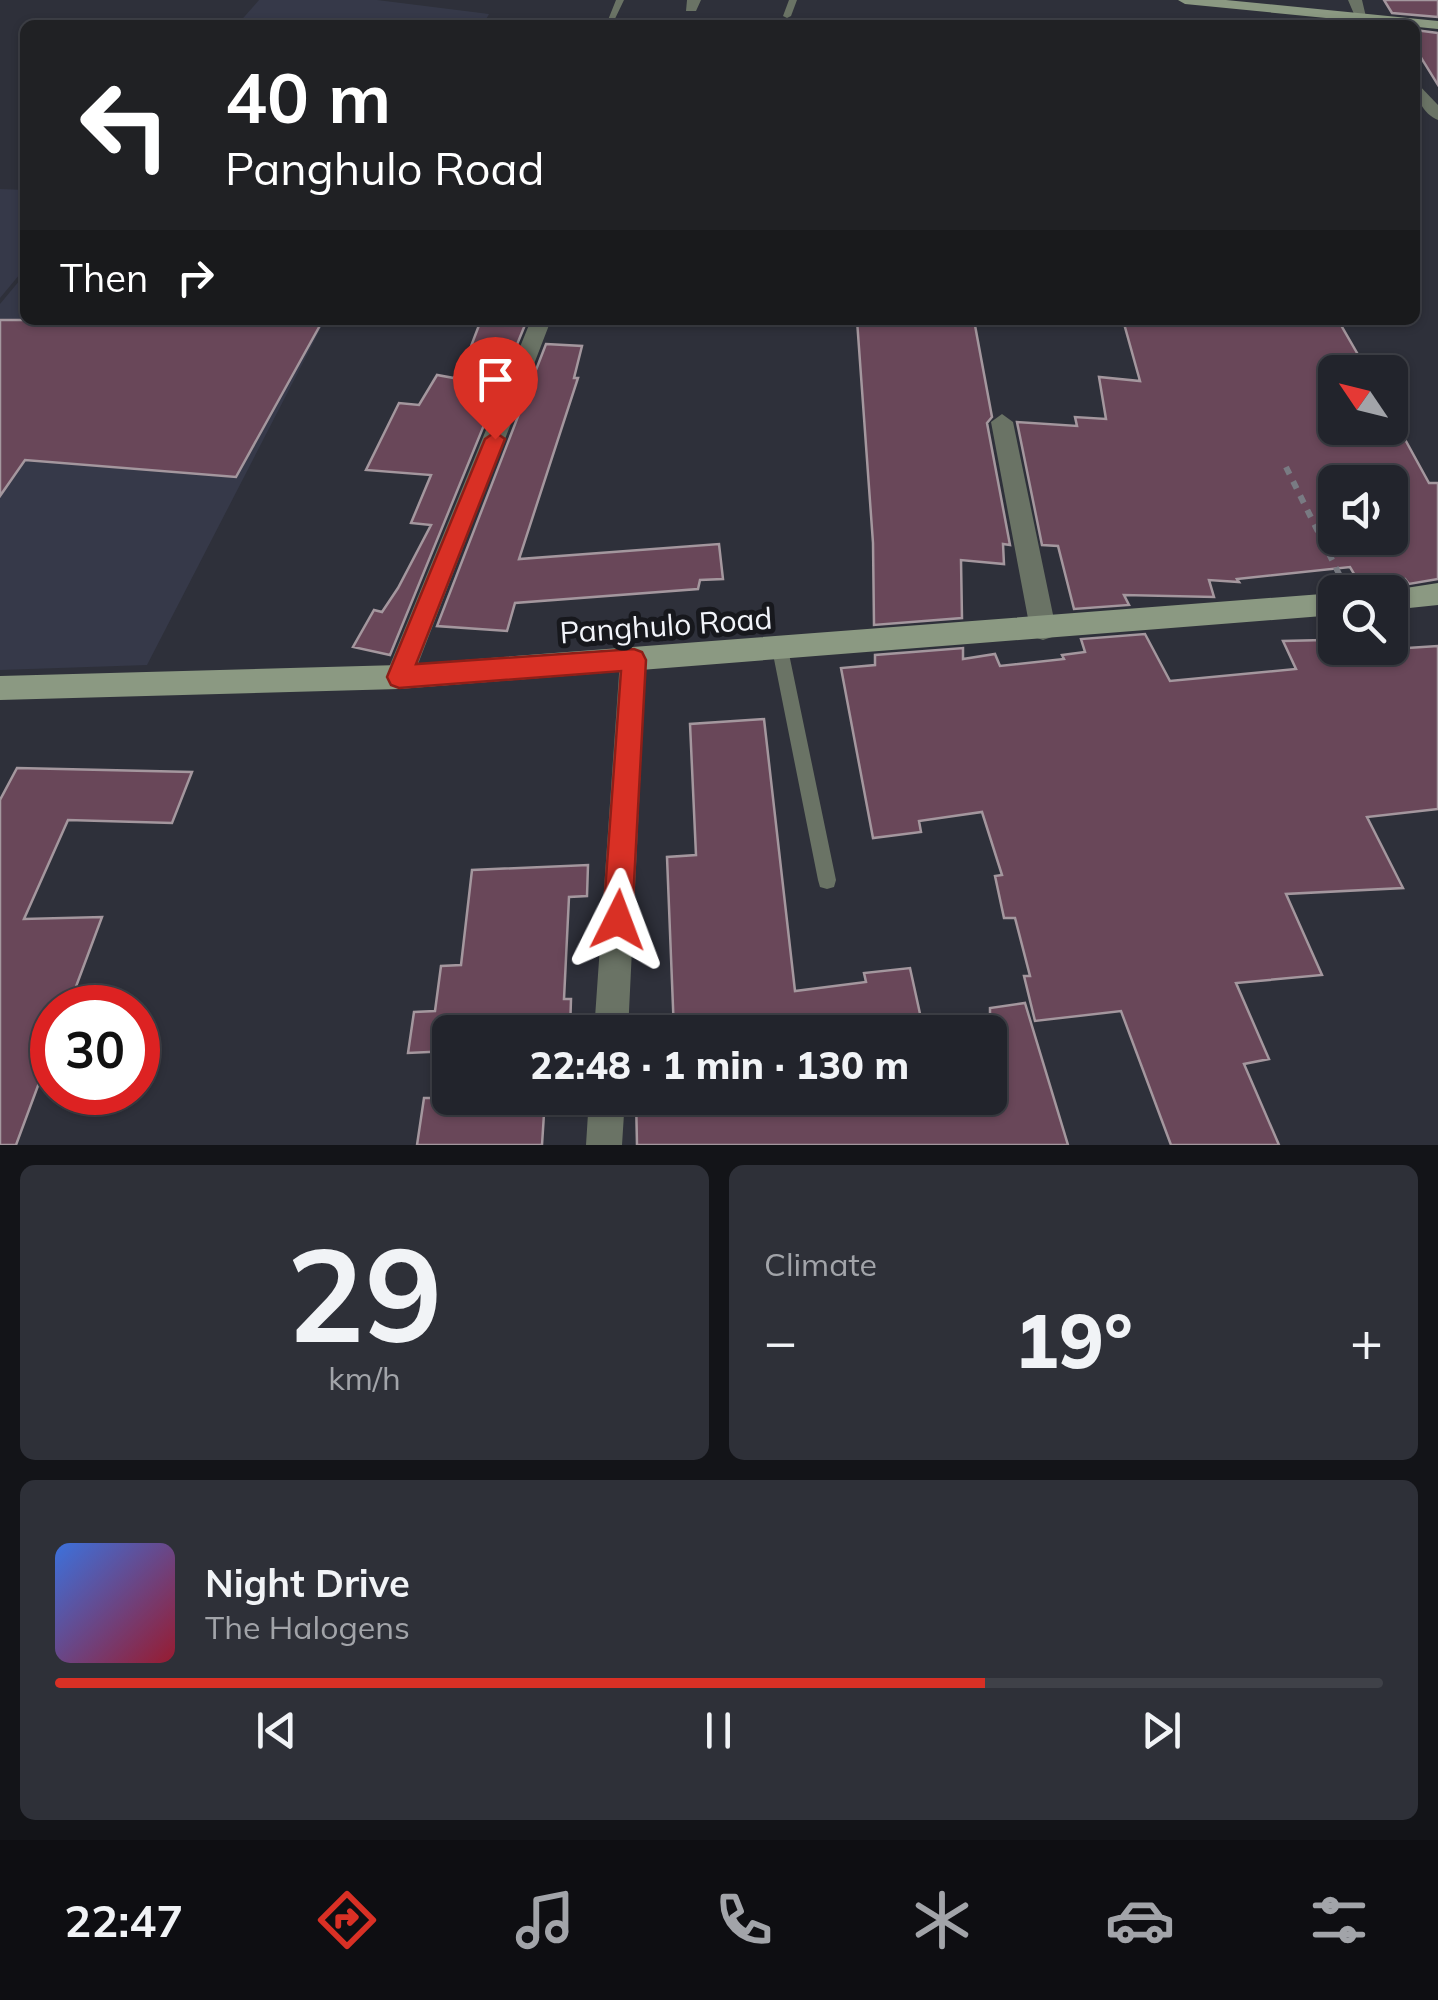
<!DOCTYPE html>
<meta charset="utf-8">
<style>
body{margin:0;font-family:Mulish,sans-serif;background:#2e3038;color:#f1f3f6;height:100vh;display:flex;flex-direction:column;font-size:38px;white-space:nowrap}
*{box-sizing:border-box;margin:0}
p{font-size:32px;color:#a2a4a9}
.icon{flex:none;width:55px;height:55px;fill:none;stroke:currentColor;stroke-width:2;stroke-linecap:round;stroke-linejoin:round}
.map{position:relative;height:1145px;overflow:hidden}
.details{display:flex;flex-direction:column;gap:20px;padding:20px;background:#131418;flex:1}
.details>*{flex:none}
.hud{position:absolute;left:20px;top:20px;width:1400px;height:305px;border-radius:15px;box-shadow:0 2px 8px #0004,0 0 0 2px #3f4148;background:#202124;color:#fff;overflow:hidden}
.needle{width:65px;rotate:305deg}
.buttons{position:absolute;left:1318px;top:355px;display:grid;gap:20px}
.buttons a{display:grid;place-items:center;width:90px;height:90px;border-radius:15px;background:#22242c;box-shadow:0 2px 8px #0004,0 0 0 2px #3f4148;font-size:50px}
.speed{position:absolute;left:30px;top:985px;display:flex;gap:20px;font-size:50px;font-weight:700;text-align:center}
.speed>*{display:grid;place-content:center;width:130px;height:130px;border-radius:50%;background:#22242c;box-shadow:0 2px 8px #0004,0 0 0 2px #3f4148;line-height:1}
.speed .limit{border:15px solid #d22;background:#fff;color:#111}
.pin{position:absolute;display:grid;place-items:center;width:85px;height:85px;color:#fff;margin:-102px -42px;border-radius:50% 50% 50% 0;rotate:-45deg;box-shadow:0 0 10px #0007}
.pin .icon{rotate:45deg}
.me{position:absolute;width:110px;margin:-55px;rotate:3deg;stroke-linejoin:round;filter:drop-shadow(0 0 8px #0008)}
.turn{display:flex;align-items:center;gap:35px;height:210px;padding:0 40px;font-size:45px}
.turn .icon{width:130px;height:130px;stroke-width:2.5}
.turn b{display:block;font-size:70px;line-height:85px}
.then{display:flex;align-items:center;height:95px;padding:0 40px;background:#0003;gap:20px;font-size:38px}
.big{font-size:75px;font-weight:800;line-height:1.1}
.details .widget{flex:1;display:flex;flex-direction:column;justify-content:center;gap:15px;min-width:0;padding:0 35px;border-radius:15px;background:#2e3038}
.details .dial{align-items:center;gap:0}
.dial b{font-size:130px;line-height:1}
.song{display:flex;align-items:center;gap:30px}
.cover{width:120px;height:120px;border-radius:15px;background:linear-gradient(135deg,hsl(220 70% 55%),hsl(350 70% 35%))}
.played{height:10px;border-radius:5px;background:linear-gradient(90deg,#d93025 70%,#3f4148 70%)}
.keys{display:flex;justify-content:space-around;direction:ltr}
.heat{display:flex;justify-content:space-between;align-items:center;font-size:55px;direction:ltr}
.details .tiles{flex:1;display:grid;gap:20px;grid-template-columns:1fr 1fr}
.widget:last-child{grid-column:span 2}
.trip{position:absolute;left:432px;top:1015px;width:575px;height:100px;border-radius:15px;background:#22242c;box-shadow:0 2px 8px #0004,0 0 0 2px #3f4148;font-weight:800;line-height:100px;text-align:center}
.tabs{display:flex;height:160px;justify-content:space-around;align-items:center;background:#0e0e12;color:#a2a4a9}
.tabs .icon{width:70px;height:70px}
.tabs .selected{color:#d93025}
.tabs b{font-size:45px;color:#f1f3f6}
.map>svg:first-child{display:block}
.built{fill:#363949}
.building{fill:#694759;stroke:#a4979e;stroke-width:2.5;fill-rule:evenodd}
.lines{fill:none;stroke-linecap:round;stroke-linejoin:round}
.path{stroke:#797b83;stroke-width:6;stroke-dasharray:8 8;stroke-linecap:butt}
.service{fill:#6a7365;fill-rule:evenodd}
.minor{fill:#6a7365;fill-rule:evenodd}
.tertiary{fill:#6a7365;fill-rule:evenodd}
.secondary{fill:#8b9982;fill-rule:evenodd}
.route{fill:#d93025;stroke:#8d1f18;stroke-width:2.5}
.labels{text-anchor:middle;dominant-baseline:central;stroke-width:10;stroke-linejoin:round;paint-order:stroke}
.street-label{font-size:30px;fill:#f2f4fa;stroke:#17181d}
</style>
<div class="map">
<svg width="1438" height="1145" viewBox="0 0 1438 1145">
<rect width="100%" height="100%" fill="#2e303a"/>
<path class="built" d="M259,0H377L489,14L483,25H237Z
M0,189L25,190V268L0,298Z
M25,274V320H325L147,665L0,670V304Z"/>
<path class="building" d="M1384,0H1438V17L1392,13Z
M1415,30L1438,33V85L1415,48Z
M0,320H323L236,477L25,460L0,496Z
M481,320H527L390,655L353,647L374,610L382,612L398,588L431,525L411,523L431,475L366,470L399,403L419,405L437,375L454,378L458,370H462Z
M857,320H974L992,417L987,423L1010,545L1003,544L1004,564L961,560L962,618L874,625L873,543Z
M1123,320H1338L1368,372H1335V428H1390V412L1429,483H1438V579L1409,584L1405,579H1357L1350,567L1237,579L1239,582L1209,580L1214,597L1124,595L1129,605L1074,609L1058,546L1042,545L1017,422L1077,426L1075,417L1106,419L1099,377L1140,381ZM1335,482H1390V538H1335Z
M546,344L582,346L574,378H578L519,559L719,544L723,579L700,580L698,589L515,603L507,631L437,626Z
M1145,634L1170,681L1296,669L1283,641L1324,640L1330,653L1438,646V809L1367,817L1403,888L1286,894L1322,975L1236,983L1269,1059L1244,1064L1279,1145H1171L1121,1011L1035,1021L1024,976H1030L1015,918H1004L995,876L1002,875L982,812L919,821L921,832L873,838L841,668L875,665V655L963,648V659L995,654L1000,666L1064,659L1062,655L1085,652L1081,639Z
M764,719L795,991L866,982L864,973L910,968L924,1032H674L667,857L696,855L690,724Z
M17,768L192,772L172,823L68,820L24,919L102,917L68,1008H52V1048L16,1145H0V800Z
M588,865L587,896L569,897L564,999H571L570,1032H450V1051L408,1053L414,1012L435,1011L441,966L461,965L472,870Z
M1025,1003L1068,1145H637L636,1098H990V1008Z
M424,1098H545L542,1145H417Z"/>
<g class="lines">
<path class="path" d="M1286,467L1341,578"/>
<path class="service" d="M616,0H624L612,25H606Z
M789,0H797L791,16L787,18L783,16Z
M780,642L786,644L788,649L836,880L834,887L827,889L820,887L818,880L772,649L774,644Z"/>
<path class="minor" d="M687,0H701L696,11H686Z
M1348,0H1362L1367,21H1357Z
M531,320H551L413,677L409,686L399,689L389,686L385,677Z
M1002,414L1013,422L1056,629L1052,637L1043,640L1034,637L1030,629L991,422Z
M633,648L642,652L646,660L628,1032H594L620,660L624,652Z
M589,1098H625L622,1145H586Z"/>
<path class="tertiary" d="M1415,81L1438,105V120C1423,114 1415,97 1415,81Z"/>
<path class="secondary" d="M1178,0H1226L1438,21V29L1185,4Z
M1438,583V605L1390,610V592H1380Z
M1335,593V615L399,689L0,700V676L399,665Z"/>
</g>
<path class="route" d="M495,432L505,439L416,664L634,649L642,652L646,660L632,920L628,931L618,935L607,931L603,920L621,671L399,688L391,685L387,677L485,439Z"/>
<g class="labels">
<g class="street-label">
<text transform="translate(666 625) rotate(-4)">Panghulo Road</text>
</g>
</g>
</svg>
<div class="buttons">
<a><svg class="needle" viewBox="-14 -14 28 28"><path d="M0-13l5 13h-10z" fill="#e53935"/><path d="M0 13l5-13h-10z" fill="#a2a4a9"/></svg></a>
<a><svg class="icon" aria-label="sound" viewBox="0 0 24 24"><path d="M4 9h4l5-4v14l-5-4H4zM17 9q2 3 0 6"/></svg></a>
<a><svg class="icon" aria-label="search" viewBox="0 0 24 24"><circle cx="10" cy="10" r="6"/><path d="M15 15l6 6"/></svg></a>
</div>
<div class="speed"><div class="limit">30</div></div>
<div class="pin" style="left:495px;top:439px;background:#d93025"><svg class="icon" aria-label="arrive" viewBox="0 0 24 24"><path d="M6 21V4h12l-3 4 3 4H6"/></svg></div>
<svg class="me" style="left:618px;top:920px" viewBox="-20 -20 40 40"><path d="M0-17L14 15 0 8-14 15z" fill="#d93025" stroke="#fff" stroke-width="4"/></svg>
<div class="trip">22:48 · 1 min · 130 m</div>
<div class="hud">
<div class="turn"><svg class="icon" aria-label="left" viewBox="0 0 24 24"><path d="M17 20v-9H6M10 6l-5 5 5 5"/></svg><div><b>40 m</b>Panghulo Road</div></div>
<div class="then">Then<svg class="icon" aria-label="right" viewBox="0 0 24 24"><path d="M7 20v-9h11M14 6l5 5-5 5"/></svg></div>
</div>
</div>
<section class="details">
<div class="tiles">
<div class="widget dial"><b>29</b><p>km/h</p></div>
<div class="widget"><p>Climate</p>
<div class="heat"><a>−</a><b class="big">19°</b><a>+</a></div>
</div>
<div class="widget">
<div class="song"><i class="cover"></i><div><b>Night Drive</b><p>The Halogens</p></div></div>
<div class="played"></div>
<div class="keys"><svg class="icon" aria-label="previous" viewBox="0 0 24 24"><path d="M18 5L8 12l10 7zM5 5v14"/></svg><svg class="icon" aria-label="pause" viewBox="0 0 24 24"><path d="M8 5v14M16 5v14"/></svg><svg class="icon" aria-label="next" viewBox="0 0 24 24"><path d="M6 5l10 7-10 7zM19 5v14"/></svg></div>
</div>
</div>
</section>
<nav class="tabs">
<b>22:47</b>
<svg class="icon selected" aria-label="directions" viewBox="0 0 24 24"><path d="M12 3l9 9-9 9-9-9zM9 14v-3h6M13 9l2 2-2 2"/></svg>
<svg class="icon" aria-label="music" viewBox="0 0 24 24"><path d="M9 18V5l10-2v13"/><circle cx="6" cy="18" r="3"/><circle cx="16" cy="16" r="3"/></svg>
<svg class="icon" aria-label="phone" viewBox="0 0 24 24"><path d="M5 4h4l2 5-3 2q2 4 5 5l2-3 5 2v4C11 20 4 13 5 4z"/></svg>
<svg class="icon" aria-label="climate" viewBox="0 0 24 24"><path d="M12 3v18M4 7l16 10M4 17L20 7"/></svg>
<svg class="icon" aria-label="car" viewBox="0 0 24 24"><path d="M5 17H2v-5l4-1 3-4h7l3 4 3 1v5h-3M9 17h6M6 11h13"/><circle cx="7" cy="17" r="2"/><circle cx="17" cy="17" r="2"/></svg>
<svg class="icon" aria-label="filters" viewBox="0 0 24 24"><path d="M4 7h16M4 17h16"/><circle cx="9" cy="7" r="2"/><circle cx="15" cy="17" r="2"/></svg>
</nav>
